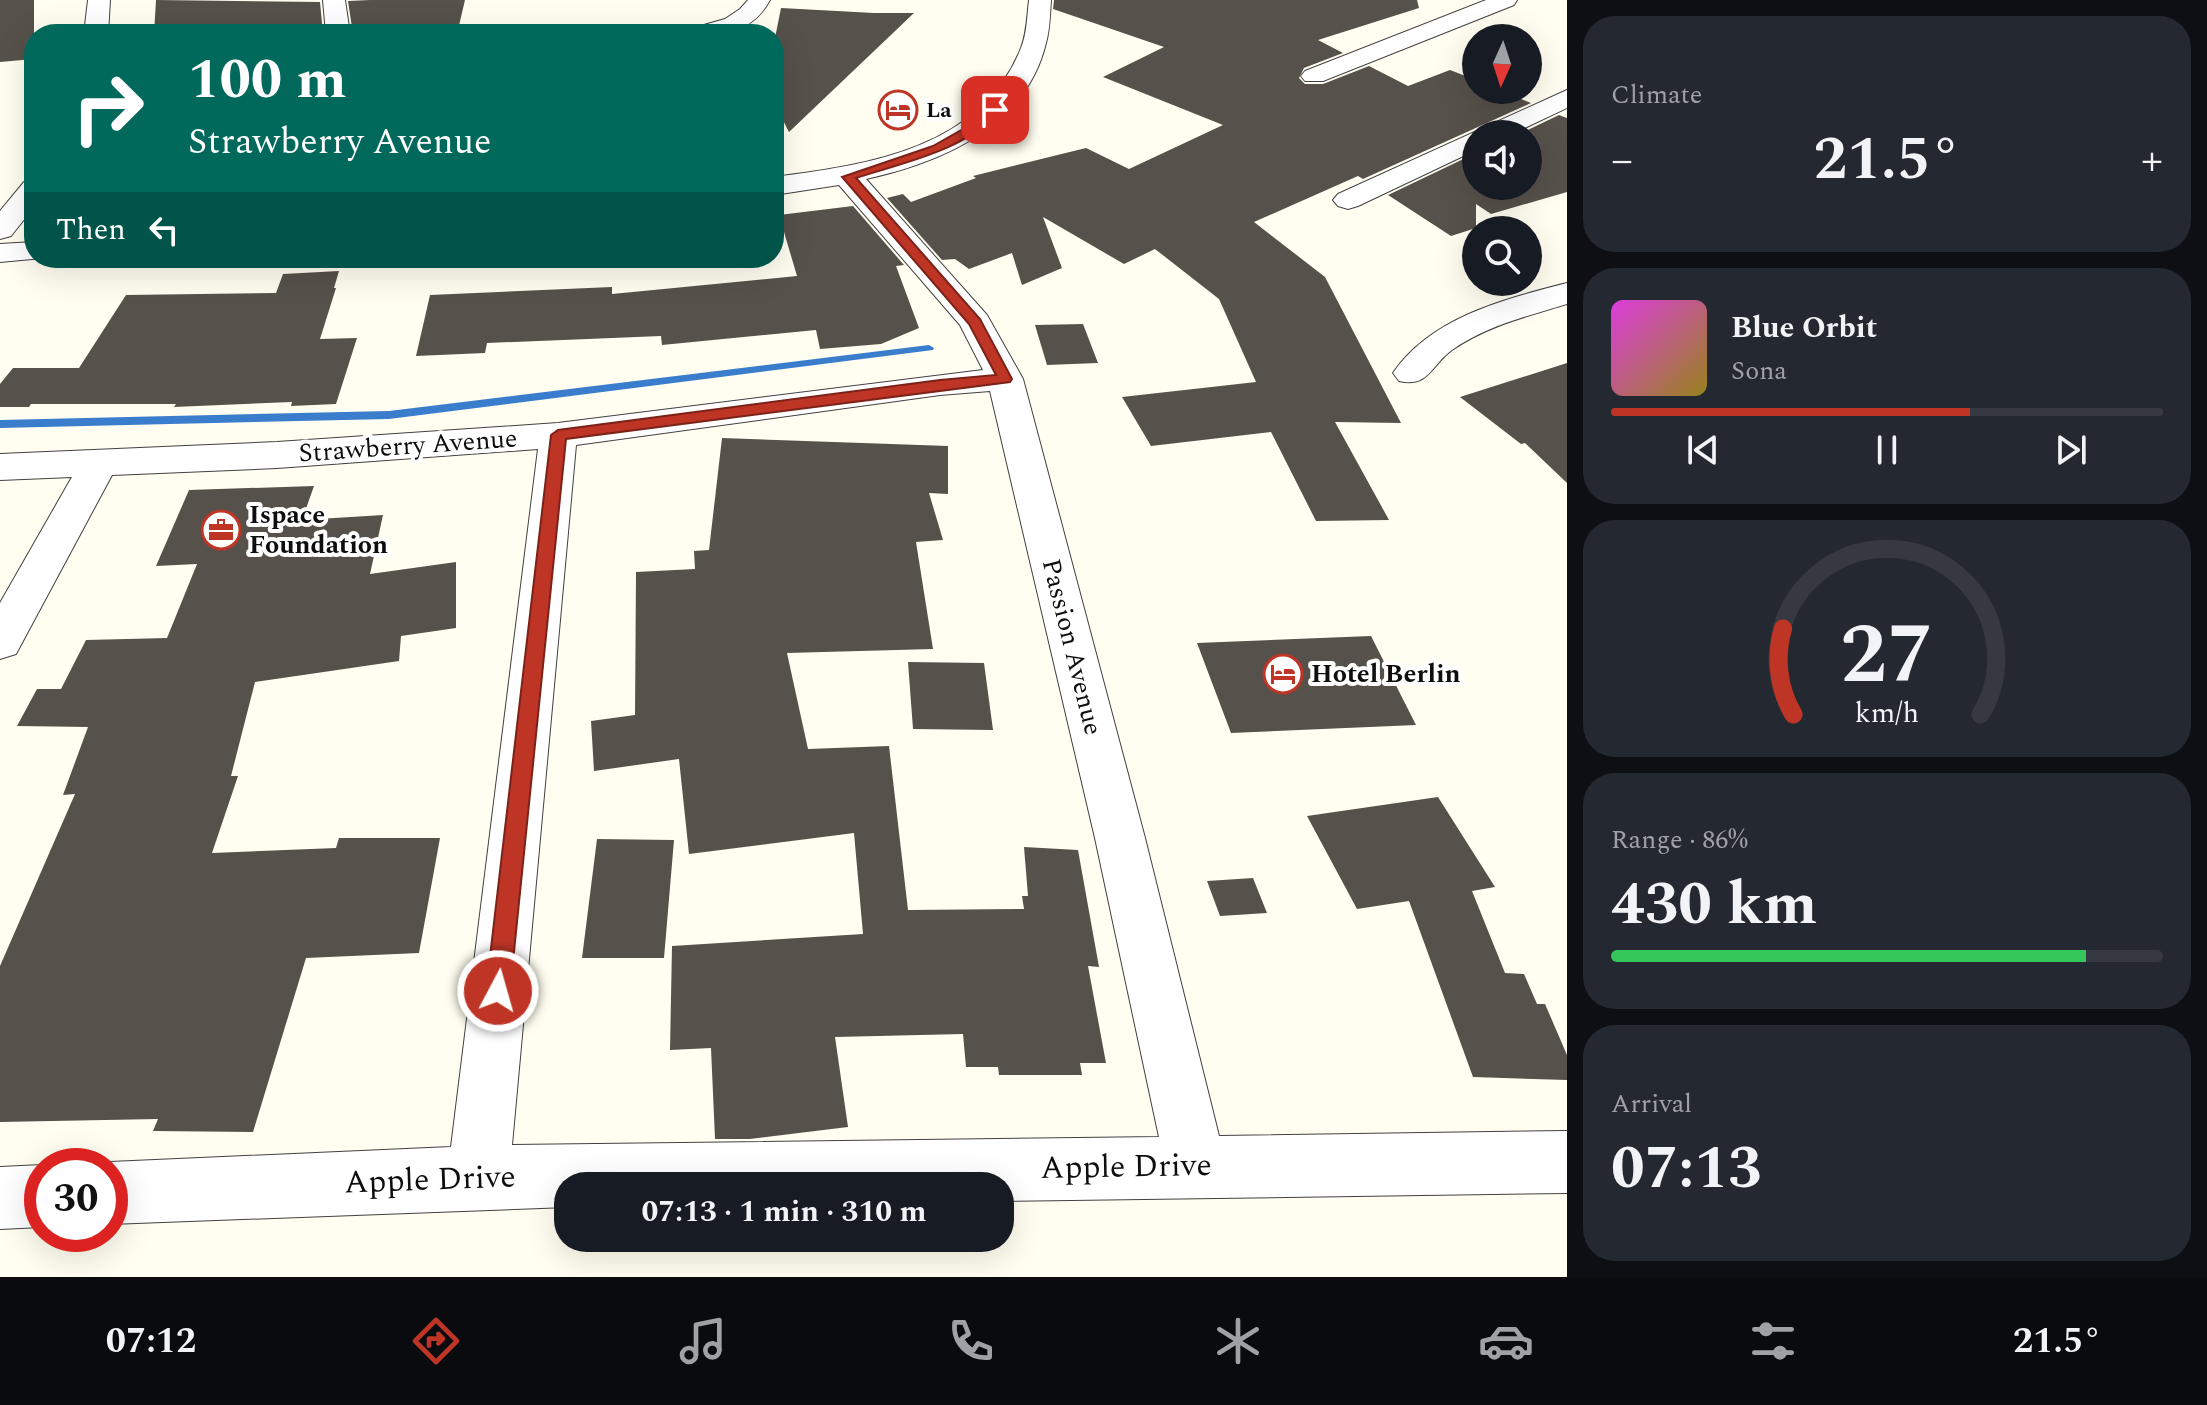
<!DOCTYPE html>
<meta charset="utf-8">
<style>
body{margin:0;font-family:Spectral,serif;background:#242831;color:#f1f3f6;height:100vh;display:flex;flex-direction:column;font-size:30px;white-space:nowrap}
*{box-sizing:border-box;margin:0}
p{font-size:26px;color:#9ea1a6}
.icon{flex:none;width:44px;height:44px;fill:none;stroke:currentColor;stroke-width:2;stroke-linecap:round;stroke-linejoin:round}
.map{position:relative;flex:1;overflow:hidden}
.side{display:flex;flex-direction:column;gap:16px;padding:16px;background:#0d0f14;width:640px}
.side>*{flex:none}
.banner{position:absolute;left:24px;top:24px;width:760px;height:244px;border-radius:32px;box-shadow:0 8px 32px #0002;background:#00695c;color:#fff;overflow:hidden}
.needle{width:52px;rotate:183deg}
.tools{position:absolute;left:1462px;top:24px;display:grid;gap:16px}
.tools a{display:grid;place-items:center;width:80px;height:80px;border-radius:50%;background:#171b24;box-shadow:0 8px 32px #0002;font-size:40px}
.speed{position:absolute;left:24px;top:1148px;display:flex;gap:16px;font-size:40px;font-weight:700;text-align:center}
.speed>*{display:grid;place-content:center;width:104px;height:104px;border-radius:50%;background:#171b24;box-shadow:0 8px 32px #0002;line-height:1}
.speed .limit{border:12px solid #d22;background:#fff;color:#111}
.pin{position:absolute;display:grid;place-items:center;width:68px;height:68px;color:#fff;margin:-34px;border-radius:16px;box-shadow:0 4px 12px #0006}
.me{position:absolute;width:88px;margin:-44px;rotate:6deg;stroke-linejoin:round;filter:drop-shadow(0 0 6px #0008)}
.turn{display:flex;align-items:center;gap:28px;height:168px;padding:0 32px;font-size:36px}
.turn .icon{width:104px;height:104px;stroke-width:2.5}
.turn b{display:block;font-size:56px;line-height:68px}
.then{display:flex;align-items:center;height:76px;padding:0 32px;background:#0003;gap:16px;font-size:30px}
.big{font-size:60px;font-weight:700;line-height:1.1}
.side .card{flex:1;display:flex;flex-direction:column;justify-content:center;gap:12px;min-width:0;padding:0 28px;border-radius:32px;background:#242831}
.side .dial{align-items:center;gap:0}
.dial svg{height:208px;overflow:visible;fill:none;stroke:#363941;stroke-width:7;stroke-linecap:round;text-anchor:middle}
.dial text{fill:#f1f3f6;stroke:none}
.song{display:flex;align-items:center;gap:24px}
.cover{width:96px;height:96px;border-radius:12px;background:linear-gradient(135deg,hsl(300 70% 55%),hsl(50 70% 35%))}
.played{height:8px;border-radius:4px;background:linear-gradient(90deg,#be3526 65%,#363941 65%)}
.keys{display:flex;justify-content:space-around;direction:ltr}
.heat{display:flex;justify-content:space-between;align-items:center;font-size:44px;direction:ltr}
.charge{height:12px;border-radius:6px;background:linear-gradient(90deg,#34c759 86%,#363941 0)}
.trip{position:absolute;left:554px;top:1172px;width:460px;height:80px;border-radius:32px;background:#171b24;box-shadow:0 8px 32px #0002;font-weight:700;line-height:80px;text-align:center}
.tab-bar{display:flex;height:128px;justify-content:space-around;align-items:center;background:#090b0e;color:#9ea1a6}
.tab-bar .icon{width:56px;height:56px}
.tab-bar .current{color:#be3526}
.tab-bar b{font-size:36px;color:#f1f3f6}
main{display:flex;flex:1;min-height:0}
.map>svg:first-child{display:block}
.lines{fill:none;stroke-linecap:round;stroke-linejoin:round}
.stream{fill:#3b7dcd;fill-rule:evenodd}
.building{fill:#57514b}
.minor-casing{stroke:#414141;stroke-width:2}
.minor{fill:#fff;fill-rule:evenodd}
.route{fill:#be3526;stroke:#7c2219;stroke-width:2}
.labels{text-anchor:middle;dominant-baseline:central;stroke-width:8;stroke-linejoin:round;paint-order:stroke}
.far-poi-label{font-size:22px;font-weight:bold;fill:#0e0e0e;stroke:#fff;text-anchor:start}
.street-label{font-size:26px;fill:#0e0e0e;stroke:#fff}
.poi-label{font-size:26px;font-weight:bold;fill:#0e0e0e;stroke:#fff;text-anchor:start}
.near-street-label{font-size:32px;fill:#0e0e0e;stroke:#fff}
</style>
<main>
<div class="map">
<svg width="1567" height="1277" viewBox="0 0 1567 1277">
<rect width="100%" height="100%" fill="#fffef0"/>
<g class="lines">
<path class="stream" d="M929,345L934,348L933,350L389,419L0,428V420L389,411Z"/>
</g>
<path class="building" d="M0,0H34V59L0,62Z
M156,0L320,2L323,34H154Z
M370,0H465L457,34H353L348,1Z
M1054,0H1417L1419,8L1318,40L1343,53L1304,68L1299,78L1305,84H1323L1369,66L1408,86L1450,70L1476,80V90H1499L1531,103L1363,179L1358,176L1254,222L1325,277L1401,423L1335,422L1389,520L1316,521L1271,432L1151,446L1122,397L1256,382L1219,299L1155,249L1124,264L1043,217L1062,268L1022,285L1012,253L969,269L955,259L942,260L887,198L903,194L911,202L976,178L973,176L1086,148L1129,169L1223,125L1103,77L1164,47L1053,9Z
M781,8L874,13H914L789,132L774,103V43Z
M1559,115L1567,118V192L1491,214L1476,204V228L1451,236L1388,195L1476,153V186H1528V134H1519Z
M853,206L904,265L896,266L919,328L881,344L820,349L816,330L662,345L661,336L487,343L485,353L416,356L430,295L612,287V294L797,276L779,215Z
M339,271L334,288H336L320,339L357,338L336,404L291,406L292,402L174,407L176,404H31L29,407H0V384L13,368H79L126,295L276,293L283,274Z
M1083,324L1098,363L1047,365L1035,325Z
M1567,363V483L1525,443L1521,444L1460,397Z
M722,438L948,446V494L929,493L943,540L916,542L933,649L787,653L808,749L889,746L908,910L1024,909L1022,896H1028L1024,847L1078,850L1099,967L1088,966L1106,1063H1080L1082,1075H999L998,1067H966L963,1034L835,1037L848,1127L750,1139H715L711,1048L670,1050L672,946L863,934L854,833L689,854L679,759L594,771L591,721L635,715L636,572L695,569L694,551L709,550Z
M314,486L302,520L383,515L370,574L456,562V628L401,636L399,661L255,682L231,776H238L212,853L336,848L339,838H440L419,953L306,958L253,1132L153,1131L158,1119L0,1122V966L75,794L63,795L88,727L17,726L37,689H61L86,640L167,638L197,564L156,566L189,490Z
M1371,636L1416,725L1231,733L1197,643Z
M908,662L984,663L993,730L913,729Z
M1438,797L1495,887L1472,891L1505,973L1524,974L1537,1004H1545L1567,1055V1080L1473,1077L1409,901L1357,909L1307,816Z
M597,839L674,840L664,958H582Z
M1253,878L1267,913L1220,916L1207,881Z"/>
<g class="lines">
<g class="minor-casing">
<path id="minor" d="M88,0H110L108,34H84Z
M323,0H345L350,34H326Z
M748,0H770C751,35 722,34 686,34L690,29L725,19L740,9Z
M1029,0H1051C1050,14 1050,29 1046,43C1026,127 942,162 866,179L987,315L1023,379L1145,838L1219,1136L1567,1131V1193L1000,1201V1186H568V1207L110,1224V1166H99L110,1162L451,1147L538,449L277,468L112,475L16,654L0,659V603L72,477L0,480V454L277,442L558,423L983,370L960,325L839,185L774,195V177C868,165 981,149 1021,48C1027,33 1027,16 1029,0ZM990,391L1095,838L1159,1137L512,1145L576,445L940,395Z
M1486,0H1517L1514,5L1323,81H1305L1301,76L1305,71Z
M1567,90V108L1512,134H1476V150L1358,206L1348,209L1338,206L1333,200L1338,194Z
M34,179V207L11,236L0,239V211L24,182Z
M34,242V258H43L0,262V244Z
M1567,283V304C1528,316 1486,326 1452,350C1431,365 1429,388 1399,381L1393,373C1431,317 1505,299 1567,283Z
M42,1165L45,1166H42V1227L0,1229V1167Z"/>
</g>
<use href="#minor" class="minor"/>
</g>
<path class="route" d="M991,108L1000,110C965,151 905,162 856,178L980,319L1012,379L1010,382L566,439L510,991L506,999L498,1003L490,999L486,991L551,435L558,430L940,380L996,375L969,324L842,177L933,146L977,121Z"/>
<defs>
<g id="hotel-ring" transform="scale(2)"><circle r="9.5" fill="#fff" stroke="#be3526" stroke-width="1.5"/><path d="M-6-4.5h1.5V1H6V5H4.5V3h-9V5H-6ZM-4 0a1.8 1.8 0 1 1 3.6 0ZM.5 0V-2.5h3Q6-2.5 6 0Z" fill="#be3526"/></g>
<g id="office-ring" transform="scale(2)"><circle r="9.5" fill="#fff" stroke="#be3526" stroke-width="1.5"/><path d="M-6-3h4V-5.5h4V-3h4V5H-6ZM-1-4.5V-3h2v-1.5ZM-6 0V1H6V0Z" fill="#be3526"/></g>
</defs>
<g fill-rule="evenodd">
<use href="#hotel-ring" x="898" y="110"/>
<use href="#office-ring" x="221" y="530"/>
<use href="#hotel-ring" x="1283" y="674"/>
</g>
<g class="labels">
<g class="far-poi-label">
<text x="926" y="110">La</text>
</g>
<g class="street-label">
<text transform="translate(408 446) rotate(-4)">Strawberry Avenue</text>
<text transform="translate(1072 647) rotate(76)">Passion Avenue</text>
</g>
<g class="poi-label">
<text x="249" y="515">Ispace<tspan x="249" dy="30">Foundation</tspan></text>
<text x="1311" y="674">Hotel Berlin</text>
</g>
<g class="near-street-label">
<text transform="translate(1126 1167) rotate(-1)">Apple Drive</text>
<text transform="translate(430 1180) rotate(-2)">Apple Drive</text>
</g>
</g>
</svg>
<div class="tools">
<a><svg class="needle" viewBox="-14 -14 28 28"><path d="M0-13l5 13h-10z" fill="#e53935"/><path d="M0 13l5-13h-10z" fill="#9ea1a6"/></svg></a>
<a><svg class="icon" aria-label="sound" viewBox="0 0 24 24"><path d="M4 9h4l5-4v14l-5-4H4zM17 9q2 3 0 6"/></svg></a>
<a><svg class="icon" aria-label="search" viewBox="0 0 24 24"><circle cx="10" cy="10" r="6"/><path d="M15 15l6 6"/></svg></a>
</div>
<div class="speed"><div class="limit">30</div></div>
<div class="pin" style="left:995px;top:110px;background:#d93025"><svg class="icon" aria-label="arrive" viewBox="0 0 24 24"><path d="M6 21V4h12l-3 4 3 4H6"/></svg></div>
<svg class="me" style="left:498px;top:991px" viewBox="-20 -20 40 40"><circle r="17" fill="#be3526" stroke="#fff" stroke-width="3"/><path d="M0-11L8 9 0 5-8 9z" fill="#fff"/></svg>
<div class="trip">07:13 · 1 min · 310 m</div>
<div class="banner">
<div class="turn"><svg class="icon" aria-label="right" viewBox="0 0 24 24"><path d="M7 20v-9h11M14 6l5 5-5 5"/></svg><div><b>100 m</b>Strawberry Avenue</div></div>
<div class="then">Then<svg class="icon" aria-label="left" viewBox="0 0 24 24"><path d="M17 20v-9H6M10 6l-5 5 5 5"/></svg></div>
</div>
</div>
<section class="side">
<div class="card"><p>Climate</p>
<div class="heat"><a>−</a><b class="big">21.5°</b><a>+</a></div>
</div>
<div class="card">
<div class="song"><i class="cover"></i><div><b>Blue Orbit</b><p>Sona</p></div></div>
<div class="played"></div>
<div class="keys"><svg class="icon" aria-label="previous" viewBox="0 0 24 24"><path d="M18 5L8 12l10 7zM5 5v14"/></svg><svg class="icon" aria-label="pause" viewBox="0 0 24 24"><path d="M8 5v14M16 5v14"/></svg><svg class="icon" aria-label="next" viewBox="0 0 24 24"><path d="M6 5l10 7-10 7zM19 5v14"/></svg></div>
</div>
<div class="card dial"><svg viewBox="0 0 100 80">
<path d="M14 69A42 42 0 1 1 86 69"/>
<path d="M14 69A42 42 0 0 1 10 36" stroke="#be3526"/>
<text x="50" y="56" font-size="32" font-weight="700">27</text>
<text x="50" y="72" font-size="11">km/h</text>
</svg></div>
<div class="card"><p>Range · 86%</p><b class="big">430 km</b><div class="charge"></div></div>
<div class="card"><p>Arrival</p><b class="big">07:13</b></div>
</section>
</main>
<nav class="tab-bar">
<b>07:12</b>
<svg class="icon current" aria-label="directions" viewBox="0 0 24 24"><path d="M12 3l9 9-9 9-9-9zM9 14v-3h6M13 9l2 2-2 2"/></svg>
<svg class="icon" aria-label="music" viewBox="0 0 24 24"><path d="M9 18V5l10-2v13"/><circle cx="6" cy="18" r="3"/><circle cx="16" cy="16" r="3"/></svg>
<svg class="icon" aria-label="phone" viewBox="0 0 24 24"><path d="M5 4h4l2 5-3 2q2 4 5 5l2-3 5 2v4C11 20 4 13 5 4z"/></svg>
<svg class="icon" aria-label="climate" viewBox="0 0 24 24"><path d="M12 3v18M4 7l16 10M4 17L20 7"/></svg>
<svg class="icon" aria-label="car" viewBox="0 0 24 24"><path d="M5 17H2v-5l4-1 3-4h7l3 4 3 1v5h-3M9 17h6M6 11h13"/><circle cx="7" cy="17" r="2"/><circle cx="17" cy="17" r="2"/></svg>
<svg class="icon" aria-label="filters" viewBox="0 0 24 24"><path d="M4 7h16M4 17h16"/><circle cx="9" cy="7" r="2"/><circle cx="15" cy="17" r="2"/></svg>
<b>21.5°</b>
</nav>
